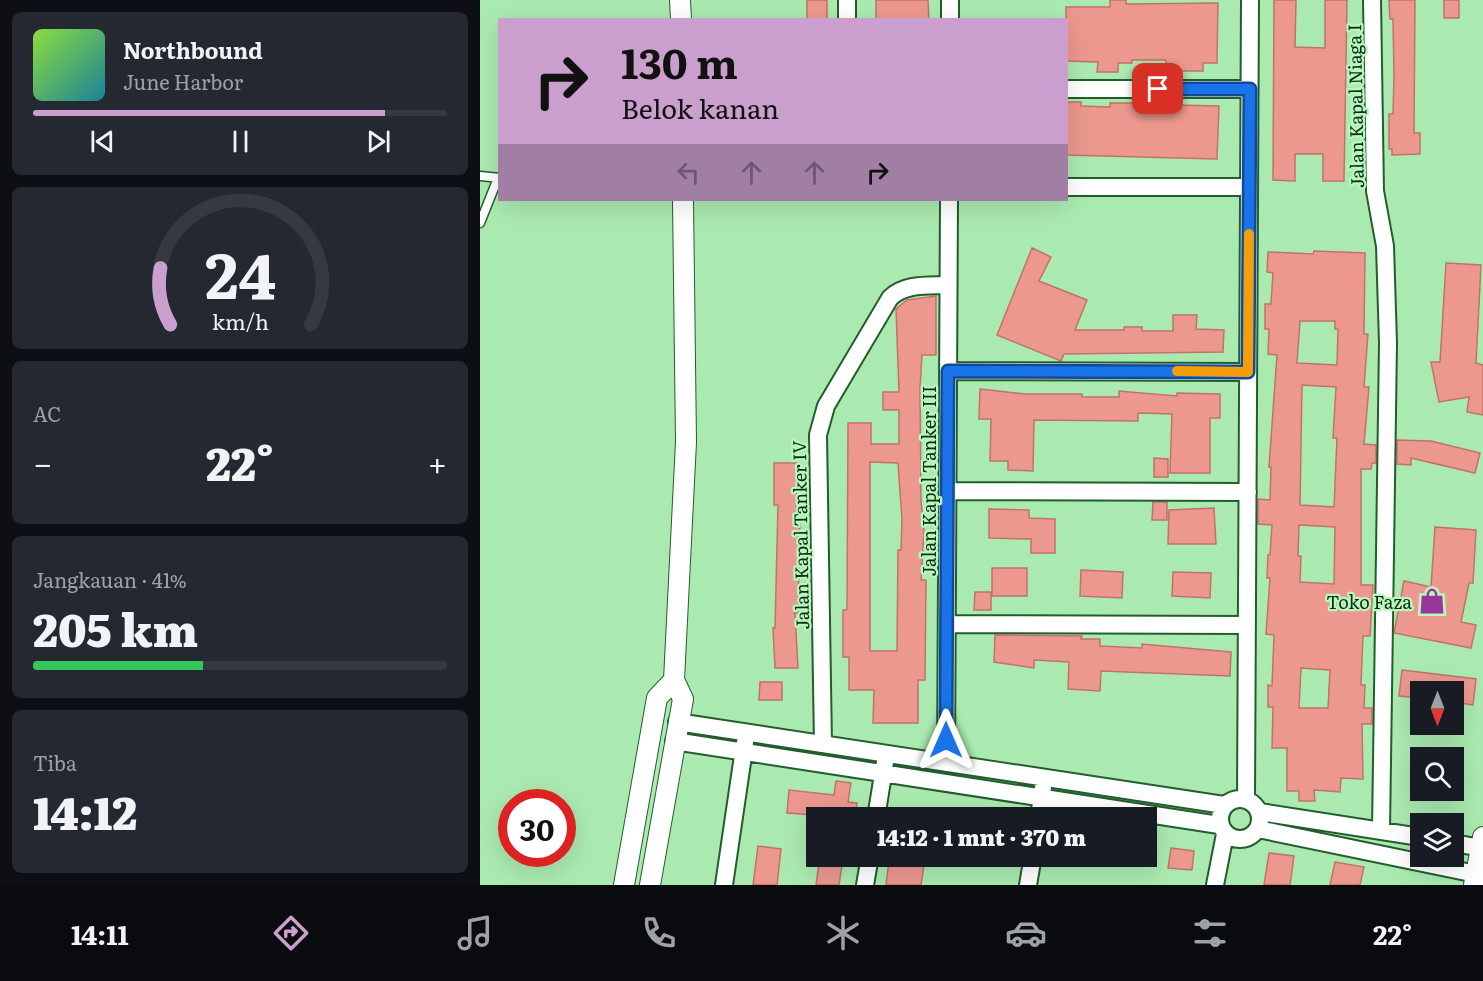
<!DOCTYPE html>
<html lang="id">
<meta charset="utf-8">
<style>
body{margin:0;font-family:Literata,serif;background:#242831;color:#f1f3f6;height:100vh;display:flex;flex-direction:column;font-size:22px;white-space:nowrap}
*{box-sizing:border-box;margin:0}
p{font-size:20px;color:#9ea1a6}
.icon{flex:none;width:33px;height:33px;fill:none;stroke:currentColor;stroke-width:2;stroke-linecap:round;stroke-linejoin:round}
.map{position:relative;flex:1;overflow:hidden}
.details{display:flex;flex-direction:column;gap:12px;padding:12px;background:#0d0f14;width:480px}
.details>*{flex:none}
.top-card{position:absolute;left:18px;top:18px;width:570px;height:183px;border-radius:0px;box-shadow:0 6px 24px #0002;background:#ca9ecd;color:#111;overflow:hidden}
.needle{width:39px;rotate:180deg}
.fabs{position:absolute;left:930px;top:681px;display:grid;gap:12px}
.fabs a{display:grid;place-items:center;width:54px;height:54px;border-radius:0px;background:#171b24;box-shadow:0 6px 24px #0002;font-size:30px}
.speed{position:absolute;left:18px;top:789px;display:flex;gap:12px;font-size:30px;font-weight:700;text-align:center}
.speed>*{display:grid;place-content:center;width:78px;height:78px;border-radius:50%;background:#171b24;box-shadow:0 6px 24px #0002;line-height:1}
.speed .limit{border:9px solid #d22;background:#fff;color:#111}
.pin{position:absolute;display:grid;place-items:center;width:51px;height:51px;color:#fff;margin:-26px;border-radius:12px;box-shadow:0 3px 9px #0006}
.me{position:absolute;width:66px;margin:-33px;rotate:0deg;stroke-linejoin:round;filter:drop-shadow(0 0 4px #0008)}
.turn{display:flex;align-items:center;gap:21px;height:126px;padding:0 24px;font-size:27px}
.turn .icon{width:78px;height:78px;stroke-width:2.5}
.turn b{display:block;font-size:42px;line-height:51px}
.lanes{display:flex;align-items:center;height:57px;padding:0 24px;background:#0003;justify-content:center;gap:30px;direction:ltr}
.lanes .off{opacity:.35}
.big{font-size:45px;font-weight:800;line-height:1.1}
.details .widget{flex:1;display:flex;flex-direction:column;justify-content:center;gap:9px;min-width:0;padding:0 21px;border-radius:9px;background:#242831}
.details .dial{align-items:center;gap:0}
.dial svg{height:156px;overflow:visible;fill:none;stroke:#363941;stroke-width:7;stroke-linecap:round;text-anchor:middle}
.dial text{fill:#f1f3f6;stroke:none}
.song{display:flex;align-items:center;gap:18px}
.cover{width:72px;height:72px;border-radius:9px;background:linear-gradient(135deg,hsl(90 70% 55%),hsl(190 70% 35%))}
.played{height:6px;border-radius:3px;background:linear-gradient(90deg,#ca9ecd 85%,#363941 85%)}
.keys{display:flex;justify-content:space-around;direction:ltr}
.heat{display:flex;justify-content:space-between;align-items:center;font-size:33px;direction:ltr}
.charge{height:9px;border-radius:4px;background:linear-gradient(90deg,#34c759 41%,#363941 0)}
.trip{position:absolute;left:326px;top:807px;width:351px;height:60px;border-radius:0px;background:#171b24;box-shadow:0 6px 24px #0002;font-weight:800;line-height:60px;text-align:center}
.menu{display:flex;height:96px;justify-content:space-around;align-items:center;background:#090b0e;color:#9ea1a6}
.menu .icon{width:42px;height:42px}
.menu .current{color:#ca9ecd}
.menu b{font-size:27px;color:#f1f3f6}
main{display:flex;flex:1;min-height:0}
.map>svg:first-child{display:block}
.building{fill:#ec988e;stroke:#c17269;stroke-width:1.5;fill-rule:evenodd}
.lines{fill:none;stroke-linecap:round;stroke-linejoin:round}
.service-casing{stroke:#215e2c;stroke-width:11}
.minor-casing{stroke:#215e2c;stroke-width:20}
.tertiary-casing{stroke:#215e2c;stroke-width:22}
.service{stroke:#fff;stroke-width:8}
.minor{stroke:#fff;stroke-width:16}
.tertiary{stroke:#fff;stroke-width:20}
.route-casing{stroke:#114b97;stroke-width:15}
.route{stroke:#1a73e8;stroke-width:10}
.slow{stroke:#f59e0b;stroke-width:10}
.labels{text-anchor:middle;dominant-baseline:central;stroke-width:4.5;stroke-linejoin:round;paint-order:stroke}
.street-label{font-size:18px;fill:#122b16;stroke:#b7f8bd}
.poi-label{font-size:18px;fill:#122b16;stroke:#b7f8bd;text-anchor:end}
</style>
<main>
<section class="details">
<div class="widget">
<div class="song"><i class="cover"></i><div><b>Northbound</b><p>June Harbor</p></div></div>
<div class="played"></div>
<div class="keys"><svg class="icon" aria-label="previous" viewBox="0 0 24 24"><path d="M18 5L8 12l10 7zM5 5v14"/></svg><svg class="icon" aria-label="pause" viewBox="0 0 24 24"><path d="M8 5v14M16 5v14"/></svg><svg class="icon" aria-label="next" viewBox="0 0 24 24"><path d="M6 5l10 7-10 7zM19 5v14"/></svg></div>
</div>
<div class="widget dial"><svg viewBox="0 0 100 80">
<path d="M14 69A42 42 0 1 1 86 69"/>
<path d="M14 69A42 42 0 0 1 9 40" stroke="#ca9ecd"/>
<text x="50" y="56" font-size="32" font-weight="700">24</text>
<text x="50" y="72" font-size="11">km/h</text>
</svg></div>
<div class="widget"><p>AC</p>
<div class="heat"><a>−</a><b class="big">22°</b><a>+</a></div>
</div>
<div class="widget"><p>Jangkauan · 41%</p><b class="big">205 km</b><div class="charge"></div></div>
<div class="widget"><p>Tiba</p><b class="big">14:12</b></div>
</section>
<div class="map">
<svg width="1003" height="885" viewBox="0 0 1003 885">
<rect width="100%" height="100%" fill="#aaeab0"/>
<path class="building" d="M327,0H347V20H327Z
M396,0H448L449,20H396Z
M630,0H646V4L738,3L737,63H723V71H686V60H652V63H638V72H617L618,62L586,61V7H630Z
M794,0H816L815,47L845,48V0H867L864,181H843V154H815V181L793,180Z
M909,0H935L934,133H940V154L912,155V149H909V114H913L914,76L913,19H910Z
M964,0H979V18H964Z
M673,99H697V105L739,106L737,159L586,155V102H601V106L630,107V103H673Z
M552,248L571,257L559,281L607,300L595,330H644V327H662V331H693V315H717L716,329L744,330L743,352L584,354L581,361L517,335Z
M834,251L885,253L884,334H888L884,387H889L884,444L896,445V463H892L891,469H881V585H893L890,636H883L881,685H885L884,708H892V724H882L883,779L861,778L860,792L834,790L835,801H819V791H807V748H792L793,707H788V685L792,686L794,635L786,634L790,578H787L788,555H790L792,525L778,524V499L790,500L791,467H789L797,355L788,354L789,329H785V304H791L793,273L787,272L788,252L833,254ZM820,321H855V329H858L857,365L817,363ZM822,385L856,387L853,438H857L854,507L820,505ZM819,525L855,527L854,584L820,582L821,556H818ZM821,668L850,670L848,708H819Z
M966,263L1001,265L996,363L1003,365V415L987,412L989,397L959,402L951,362H960Z
M456,296V355H442L440,388L441,501L444,531L441,580H446L445,680H438V723H393L394,690H369V657H363V610H367L368,423H391V444H419V410H403V392H419L416,309L427,300ZM390,462L418,463L422,519L421,550H418L417,651H390Z
M500,389L546,394H602V397H639V391L697,396V393L740,394V418H730V473H690L692,414L658,413V421L554,420L553,471L528,470V461H510L511,419H499Z
M917,440L951,441L1000,453L995,473L931,458V465L917,464Z
M674,458L688,459V477H674Z
M294,463H317L316,518H320L318,613H315L318,668H295L293,628H295L298,505H294Z
M673,502H687V520H672Z
M734,508L736,544H688L689,510Z
M509,509L549,510V518L575,519V553H551V539L509,538Z
M955,527L996,530L993,583H989L981,622L996,625L991,648L914,633L924,581L951,587Z
M512,568H547V596H512Z
M601,570L643,572L642,598L600,596Z
M693,572L731,573L730,598L692,596Z
M495,592H511V610H494Z
M515,635L602,636L601,639H620V646L662,648V644L751,652L750,676L621,671L620,691L588,689L589,662L554,660V668L514,662Z
M922,670L996,679L993,705L974,702V692H940V698L919,696Z
M280,682H302V700H279Z
M356,781L371,783L368,802L377,803L375,818L307,813L309,790L354,795Z
M278,846L301,849L297,885H273Z
M691,848L714,851L712,870L688,868Z
M789,853L814,856L810,885H784Z
M340,856L363,859L359,885H336Z
M409,860L444,865L441,885H406Z
M855,862L884,867L880,885H850Z"/>
<g class="lines">
<g class="service-casing">
<path id="service" d="M0,176L20,178
M0,223L18,178"/>
</g>
<g class="minor-casing">
<path id="minor" d="M367,0V20
M892,0L895,191L905,246L908,343L901,831
M470,20V0
M586,89H769
M586,187H769
M468,371L768,372
M468,491L768,492
M467,624L767,625
M197,722L744,805
M194,741L739,825
M343,744L338,435L346,406L410,298C425,283 448,286 468,285
M466,763L469,200
M740 819a20 20 0 1 1 40 0a20 20 0 1 1-40 0Z
M766,799L770,0
M780,812L940,837
M396,818L405,762
M559,818L563,787
M778,829L996,874
M974,843L1001,848
M244,885L265,742
M385,885L390,856
M548,885L553,856
M735,885L745,834"/>
</g>
<g class="tertiary-casing">
<path id="tertiary" d="M200,0L201,20
M144,885L177,698L194,680
M170,885L203,699L194,680L206,442L203,200
M994,885L1003,837"/>
</g>
<use href="#service" class="service"/>
<use href="#minor" class="minor"/>
<use href="#tertiary" class="tertiary"/>
</g>
<g class="lines">
<g class="route-casing">
<path id="route" d="M466,740L468,371L768,372L770,89H678"/>
</g>
<use href="#route" class="route"/>
<path class="slow" d="M697,371L768,372L769,234"/>
</g>
<defs>
<g id="shop-bare" transform="scale(2.07)"><path d="M-5-2.5h2.3a2.7 3.5 0 0 1 5.4 0H5L5.5 6h-11ZM-1.5-2.5h3a1.5 2.3 0 0 0-3 0Z" fill="#9a369b" stroke="#b7f8bd" stroke-width="2.5" paint-order="stroke"/></g>
</defs>
<g fill-rule="evenodd">
<use href="#shop-bare" x="952" y="601"/>
</g>
<g class="labels">
<g class="street-label">
<text transform="translate(875 106) rotate(-91)">Jalan Kapal Niaga I</text>
<text transform="translate(448 481) rotate(-90)">Jalan Kapal Tanker III</text>
<text transform="translate(320 535) rotate(-91)">Jalan Kapal Tanker IV</text>
</g>
<g class="poi-label">
<text x="932" y="601">Toko Faza</text>
</g>
</g>
</svg>
<div class="fabs">
<a><svg class="needle" viewBox="-14 -14 28 28"><path d="M0-13l5 13h-10z" fill="#e53935"/><path d="M0 13l5-13h-10z" fill="#9ea1a6"/></svg></a>
<a><svg class="icon" aria-label="search" viewBox="0 0 24 24"><circle cx="10" cy="10" r="6"/><path d="M15 15l6 6"/></svg></a>
<a><svg class="icon" aria-label="layers" viewBox="0 0 24 24"><path d="M12 4l9 5-9 5-9-5zM3 14l9 5 9-5"/></svg></a>
</div>
<div class="speed"><div class="limit">30</div></div>
<div class="pin" style="left:678px;top:89px;background:#d93025"><svg class="icon" aria-label="arrive" viewBox="0 0 24 24"><path d="M6 21V4h12l-3 4 3 4H6"/></svg></div>
<svg class="me" style="left:466px;top:740px" viewBox="-20 -20 40 40"><path d="M0-17L14 15 0 8-14 15z" fill="#1a73e8" stroke="#fff" stroke-width="4"/></svg>
<div class="trip">14:12 · 1 mnt · 370 m</div>
<div class="top-card">
<div class="turn"><svg class="icon" aria-label="right" viewBox="0 0 24 24"><path d="M7 20v-9h11M14 6l5 5-5 5"/></svg><div><b>130 m</b>Belok kanan</div></div>
<div class="lanes"><svg class="icon off" aria-label="left" viewBox="0 0 24 24"><path d="M17 20v-9H6M10 6l-5 5 5 5"/></svg><svg class="icon off" aria-label="ahead" viewBox="0 0 24 24"><path d="M12 20V5M6 11l6-6 6 6"/></svg><svg class="icon off" aria-label="ahead" viewBox="0 0 24 24"><path d="M12 20V5M6 11l6-6 6 6"/></svg><svg class="icon" aria-label="right" viewBox="0 0 24 24"><path d="M7 20v-9h11M14 6l5 5-5 5"/></svg></div>
</div>
</div>
</main>
<nav class="menu">
<b>14:11</b>
<svg class="icon current" aria-label="directions" viewBox="0 0 24 24"><path d="M12 3l9 9-9 9-9-9zM9 14v-3h6M13 9l2 2-2 2"/></svg>
<svg class="icon" aria-label="music" viewBox="0 0 24 24"><path d="M9 18V5l10-2v13"/><circle cx="6" cy="18" r="3"/><circle cx="16" cy="16" r="3"/></svg>
<svg class="icon" aria-label="phone" viewBox="0 0 24 24"><path d="M5 4h4l2 5-3 2q2 4 5 5l2-3 5 2v4C11 20 4 13 5 4z"/></svg>
<svg class="icon" aria-label="climate" viewBox="0 0 24 24"><path d="M12 3v18M4 7l16 10M4 17L20 7"/></svg>
<svg class="icon" aria-label="car" viewBox="0 0 24 24"><path d="M5 17H2v-5l4-1 3-4h7l3 4 3 1v5h-3M9 17h6M6 11h13"/><circle cx="7" cy="17" r="2"/><circle cx="17" cy="17" r="2"/></svg>
<svg class="icon" aria-label="filters" viewBox="0 0 24 24"><path d="M4 7h16M4 17h16"/><circle cx="9" cy="7" r="2"/><circle cx="15" cy="17" r="2"/></svg>
<b>22°</b>
</nav>
